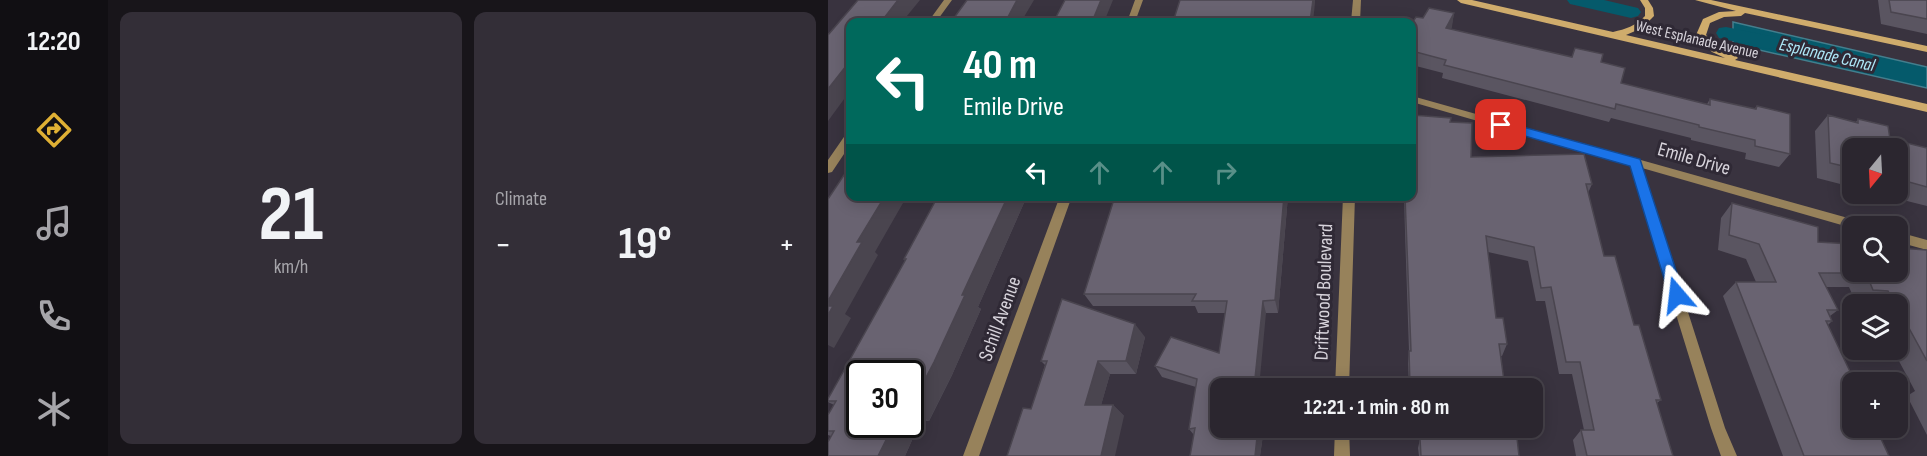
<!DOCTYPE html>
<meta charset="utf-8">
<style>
body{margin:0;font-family:"Sofia Sans Condensed",sans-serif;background:#332e37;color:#f1f3f6;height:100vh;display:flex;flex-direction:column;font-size:22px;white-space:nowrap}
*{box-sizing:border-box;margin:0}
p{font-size:20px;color:#a6a5aa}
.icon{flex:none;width:33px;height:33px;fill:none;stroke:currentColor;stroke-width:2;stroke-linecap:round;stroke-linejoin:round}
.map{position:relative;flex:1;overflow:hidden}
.side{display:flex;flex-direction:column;gap:12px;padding:12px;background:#18151a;width:720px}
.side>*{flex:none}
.hud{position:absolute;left:18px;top:18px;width:570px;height:183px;border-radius:12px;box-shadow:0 3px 15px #0003,0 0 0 2px #47434b;background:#00695c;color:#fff;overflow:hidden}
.needle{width:39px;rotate:198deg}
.buttons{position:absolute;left:1014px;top:138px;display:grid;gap:12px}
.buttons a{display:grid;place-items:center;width:66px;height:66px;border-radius:12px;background:#2b262f;box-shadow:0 3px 15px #0003,0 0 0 2px #47434b;font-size:30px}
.speed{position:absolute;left:18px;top:360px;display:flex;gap:12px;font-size:30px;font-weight:700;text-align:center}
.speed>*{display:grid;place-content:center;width:78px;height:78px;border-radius:50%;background:#2b262f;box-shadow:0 3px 15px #0003,0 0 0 2px #47434b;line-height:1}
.speed .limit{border:3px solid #111;border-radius:9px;background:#fff;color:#111}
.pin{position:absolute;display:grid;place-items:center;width:51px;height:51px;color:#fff;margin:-26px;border-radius:12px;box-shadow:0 3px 9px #0006}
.me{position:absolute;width:66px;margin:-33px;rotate:343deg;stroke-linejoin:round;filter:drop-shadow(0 0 4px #0008)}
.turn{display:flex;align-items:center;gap:21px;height:126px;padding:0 18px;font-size:27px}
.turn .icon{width:78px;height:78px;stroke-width:2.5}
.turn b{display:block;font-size:42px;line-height:51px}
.lanes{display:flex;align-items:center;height:57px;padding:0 18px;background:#0003;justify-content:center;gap:30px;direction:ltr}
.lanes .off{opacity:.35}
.big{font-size:45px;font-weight:700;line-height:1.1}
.side .card{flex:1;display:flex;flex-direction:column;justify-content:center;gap:9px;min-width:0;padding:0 21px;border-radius:12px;background:#332e37}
.side .dial{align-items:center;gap:0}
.dial b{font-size:78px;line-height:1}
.heat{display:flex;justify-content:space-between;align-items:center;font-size:33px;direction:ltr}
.side .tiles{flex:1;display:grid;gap:12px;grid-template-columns:repeat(2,1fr)}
.trip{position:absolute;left:382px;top:378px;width:333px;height:60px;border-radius:12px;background:#2b262f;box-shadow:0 3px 15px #0003,0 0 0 2px #47434b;font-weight:700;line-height:60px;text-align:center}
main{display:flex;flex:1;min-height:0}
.tabs{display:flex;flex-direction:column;width:108px;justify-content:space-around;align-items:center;background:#110f13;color:#a6a5aa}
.tabs .icon{width:42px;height:42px}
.tabs .selected{color:#dfb034}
.tabs b{font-size:27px;color:#f1f3f6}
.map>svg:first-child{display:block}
.water{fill:#055a6b;stroke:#447e8d;stroke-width:1.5}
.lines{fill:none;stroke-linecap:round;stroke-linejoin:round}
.canal{fill:#055a6b;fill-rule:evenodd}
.street{fill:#97825b;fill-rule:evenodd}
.secondary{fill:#cfac6c;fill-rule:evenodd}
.wall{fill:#5a5561;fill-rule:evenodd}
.shaded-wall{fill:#4a454f}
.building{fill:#696371;stroke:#4a454f;stroke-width:1.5}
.route{fill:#1a73e8;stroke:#114b97;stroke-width:1.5}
.labels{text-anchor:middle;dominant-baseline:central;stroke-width:6;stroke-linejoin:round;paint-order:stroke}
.far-street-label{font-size:16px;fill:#d7d3db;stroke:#2f2935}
.far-water-label{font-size:18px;font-style:italic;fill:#aee8f8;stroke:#2f2935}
.street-label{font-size:20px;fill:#d7d3db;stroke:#2f2935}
</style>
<main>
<nav class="tabs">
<b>12:20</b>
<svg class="icon selected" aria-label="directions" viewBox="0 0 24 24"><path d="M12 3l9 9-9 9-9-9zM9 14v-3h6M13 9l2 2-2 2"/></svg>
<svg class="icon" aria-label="music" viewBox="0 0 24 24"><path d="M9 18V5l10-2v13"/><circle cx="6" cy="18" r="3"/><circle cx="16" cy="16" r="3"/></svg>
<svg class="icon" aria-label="phone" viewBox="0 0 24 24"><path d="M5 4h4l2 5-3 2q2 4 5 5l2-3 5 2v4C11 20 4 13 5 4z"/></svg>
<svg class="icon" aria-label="climate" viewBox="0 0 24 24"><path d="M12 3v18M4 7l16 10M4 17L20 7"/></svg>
</nav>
<section class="side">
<div class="tiles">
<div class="card dial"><b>21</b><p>km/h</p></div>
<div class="card"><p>Climate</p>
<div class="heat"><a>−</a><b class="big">19°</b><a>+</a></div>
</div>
</div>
</section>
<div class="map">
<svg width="1099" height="456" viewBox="0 0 1099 456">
<rect width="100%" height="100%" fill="#39333f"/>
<path class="water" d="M905,22L1099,67V88L905,44Z"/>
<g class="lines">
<path class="canal" d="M739,0H776L810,8L813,12L810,16L803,18L742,4Z
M898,27L947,37L951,42L947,47L940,49L891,38L888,33L891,28Z"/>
<path class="street" d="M116,0H124L108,22H100Z
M307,0H315L307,22H299Z
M525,0H533L532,22H523Z
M584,96L1038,223L1040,226H1024V228L814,168L897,428L909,456H893L883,428L802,165L584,102Z
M22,133V145L4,172L0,173V160L18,134Z
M232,196H244L151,456H135Z
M515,196H527L521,388H507Z
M1070,232L1099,240V250L1070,242Z
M507,428H521L522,456H506Z"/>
<path class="secondary" d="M629,0H644L785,32C798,29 807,26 817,16V8L812,0H820L825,8L826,16L814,28L798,35L897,58L884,52L868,35L875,19L891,12L908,11L867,0H883L1099,46V52L917,13L913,16L896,17L882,23L878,35L890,48L908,56L910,58L907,60L1099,104V112L633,3Z"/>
</g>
<path class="wall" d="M1050,0H1099V34L1053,24Z
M626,13L623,29L744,57L773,62L793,83L879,104L882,99L926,109L929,106L962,154L951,167L917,159L918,153L863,140V138L783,118L781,122L614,78L615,73L584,65V23L595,18Z
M1000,115L1028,122L1030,119L1062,139L1099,148V206L1051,194H1070V148H1024V187L989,178L987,131Z
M622,122L643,157L764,184L760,193L776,256L806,325L833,400L829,403L845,456H748L745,440L753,430H756L744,374H731L717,301H708L700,261L660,252L668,318L679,344L674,356H673L677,388H581L580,363L581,351L577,232L576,196H584Z
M115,196H199L150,307L153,309L124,375L101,421L93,420L77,456H0L3,436L0,435V415L6,405L0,402V399L77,261L76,259ZM82,374V424H32Z
M460,196L450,313H438L393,428H436L432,456H362L366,435L361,429L368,387L334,377L327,366L391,353L397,313H370L367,306H265L256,294Z
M904,203L990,242L1099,250V435L1079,396L1087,391L1065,350H1070V304H1042L1028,303L1021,287H998L1010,310L1002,316L1004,321L1000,325L1061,456H955L895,296L908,282H928L918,259L890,250L893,218Z
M317,337L308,374H282L273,405H285L296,416L203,409L217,365L213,361Z
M619,428H681L683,438L691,456H591L590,448L592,439H620Z"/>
<path class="shaded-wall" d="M70,0H92L74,22H53Z
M189,0H206L193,22L180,17Z
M273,0H285L276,22H264Z
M485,0H487V3L485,22H482Z
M626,13L624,27L617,41L618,28Z
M22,61V91L0,121V89Z
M57,196H79L47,252L50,255L17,314L23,318L6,348L0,345V301L29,242Z
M180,196H199L150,307L153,309L124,375L101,421L82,411V408L134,295Z
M456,196H460L450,313L447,300Z
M435,301L438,313L431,388H426Z
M307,324L317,337L308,374L298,361Z
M270,361L282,374L270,416L257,405Z
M285,405L296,416L287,456H273Z
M82,415L93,420L77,456H50L66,424H82Z
M430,428H436L432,456H427Z"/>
<path class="building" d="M30,0H70L53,22H22V61L0,89V35Z
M139,0H189L180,17H228L237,0H273L264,22H123Z
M352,0H485L482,22H345Z
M1061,0H1099V19L1063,12Z
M601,8L626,13L618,28L744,57L747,48L775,54L773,62L797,68L793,83L882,105V99L928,109L929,106L962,114V154L927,146V140L871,127V125L788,104L787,109L616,65L618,60L584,51V23L588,17L595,18Z
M584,115L623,118L622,122L644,123L643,157L756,154L764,184H758L776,256H787L806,325H811L833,400H828L845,456H759L753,430H766L752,362H738L723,287L713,288L706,247L658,236L668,318H675L679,344H671L677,388H620V386H582L581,351H583L577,196H584Z
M1000,115L1030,123V119L1060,126L1062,139L1099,148V187L1070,179V148H1024V168L1002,163Z
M22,174V196H57L29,242H34L0,301V199L16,175H22Z
M115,196H180L134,295H137L106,362L82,408V374H32V424H66L50,456H0V442L6,431H0V415L8,401H0V399L78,259H76L109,198H113Z
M287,196H456L447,300L435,301L426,388H393V428H430L427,456H362L367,428L361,429L369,379L327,366L343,337L391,353L399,301H364L368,294H256Z
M904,203L990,227V242L1024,244V272H1070V248L1099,250V361L1070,308V304H1067L1060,291L1045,290L1038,273H991L1010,310H999L1004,321H998L1027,382H1024V428H1048L1061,456H976L908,282H948L931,244L901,235Z
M234,299L307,324L298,361H270L257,405H285L273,456H179L195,408L203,409L219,361H213Z
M0,306H5L0,315Z
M623,428H681L683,438H689L691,456H593L592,439H623Z"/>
<path class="route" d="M673,121L812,159L856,295L854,300L849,302L843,300L841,295L802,166L669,128V122Z"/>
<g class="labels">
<g class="far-street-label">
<text transform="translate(869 40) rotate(13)">West Esplanade Avenue</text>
</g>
<g class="far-water-label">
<text transform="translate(999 55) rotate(13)">Esplanade Canal</text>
</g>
<g class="street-label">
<text transform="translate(866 159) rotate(16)">Emile Drive</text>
<text transform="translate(496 292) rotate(-88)">Driftwood Boulevard</text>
<text transform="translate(172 319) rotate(-70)">Schill Avenue</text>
</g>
</g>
</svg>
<div class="buttons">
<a><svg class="needle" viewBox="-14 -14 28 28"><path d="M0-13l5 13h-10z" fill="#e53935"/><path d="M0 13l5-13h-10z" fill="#a6a5aa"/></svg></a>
<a><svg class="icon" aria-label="search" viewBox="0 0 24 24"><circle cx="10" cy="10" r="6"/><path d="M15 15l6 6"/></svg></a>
<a><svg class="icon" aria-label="layers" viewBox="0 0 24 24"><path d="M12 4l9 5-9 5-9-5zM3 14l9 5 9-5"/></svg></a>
<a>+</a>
</div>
<div class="speed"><div class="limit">30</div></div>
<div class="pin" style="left:673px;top:125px;background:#d93025"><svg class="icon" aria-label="arrive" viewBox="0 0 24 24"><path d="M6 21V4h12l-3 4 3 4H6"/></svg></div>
<svg class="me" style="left:849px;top:295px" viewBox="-20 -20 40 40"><path d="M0-17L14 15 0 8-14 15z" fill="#1a73e8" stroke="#fff" stroke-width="4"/></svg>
<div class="trip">12:21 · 1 min · 80 m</div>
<div class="hud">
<div class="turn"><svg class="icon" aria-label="left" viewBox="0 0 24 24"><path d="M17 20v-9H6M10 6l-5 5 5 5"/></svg><div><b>40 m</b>Emile Drive</div></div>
<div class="lanes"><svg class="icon" aria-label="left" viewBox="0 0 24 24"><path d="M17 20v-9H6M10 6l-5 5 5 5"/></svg><svg class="icon off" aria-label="ahead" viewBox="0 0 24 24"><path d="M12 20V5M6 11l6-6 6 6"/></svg><svg class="icon off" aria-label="ahead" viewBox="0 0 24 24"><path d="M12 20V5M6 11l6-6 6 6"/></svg><svg class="icon off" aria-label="right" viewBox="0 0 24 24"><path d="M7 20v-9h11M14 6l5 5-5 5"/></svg></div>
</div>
</div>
</main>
